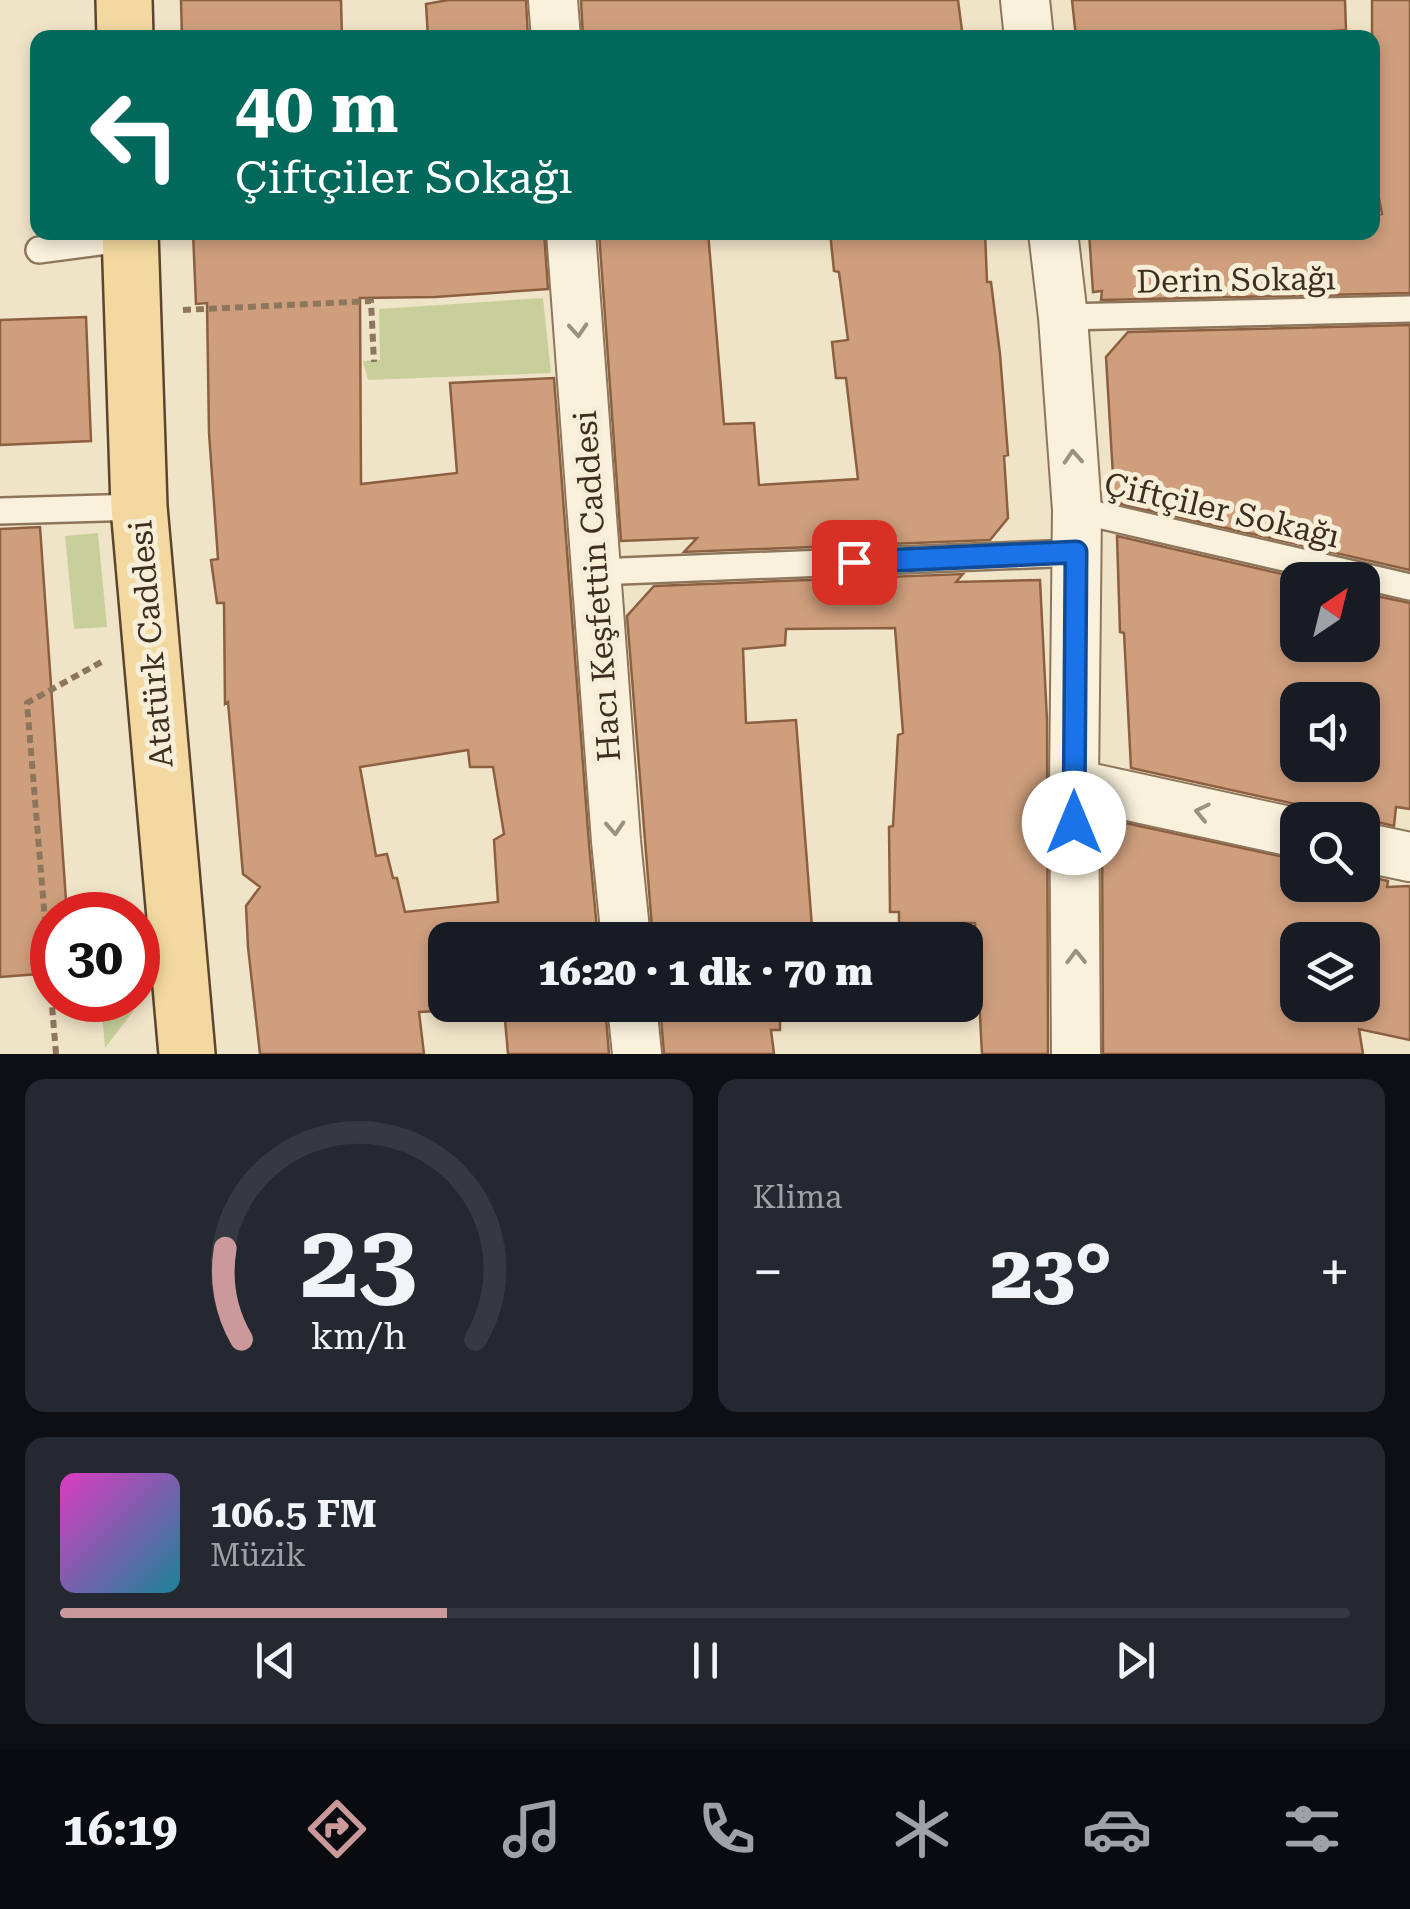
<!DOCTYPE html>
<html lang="tr">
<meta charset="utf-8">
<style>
body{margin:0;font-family:"Roboto Serif",serif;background:#242831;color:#f1f3f6;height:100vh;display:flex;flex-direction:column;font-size:38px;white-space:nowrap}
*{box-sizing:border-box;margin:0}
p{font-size:32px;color:#9ea1a6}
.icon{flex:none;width:55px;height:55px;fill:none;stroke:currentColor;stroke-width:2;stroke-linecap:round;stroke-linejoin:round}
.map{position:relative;height:1054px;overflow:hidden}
.drawer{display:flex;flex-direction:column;gap:25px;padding:25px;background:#0d0f14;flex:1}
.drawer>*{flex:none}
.hud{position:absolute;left:30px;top:30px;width:1350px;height:210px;border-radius:20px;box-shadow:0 5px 15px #0003;background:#00695c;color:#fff;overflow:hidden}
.needle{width:65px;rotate:35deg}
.buttons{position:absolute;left:1280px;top:562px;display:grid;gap:20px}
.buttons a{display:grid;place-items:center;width:100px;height:100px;border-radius:20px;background:#171b24;box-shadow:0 5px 15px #0003;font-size:50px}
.speed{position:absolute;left:30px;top:892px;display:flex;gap:20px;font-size:50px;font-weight:700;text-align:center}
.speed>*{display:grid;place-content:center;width:130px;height:130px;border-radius:50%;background:#171b24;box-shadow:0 5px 15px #0003;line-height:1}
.speed .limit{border:15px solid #d22;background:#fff;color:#111}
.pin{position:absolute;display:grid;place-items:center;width:85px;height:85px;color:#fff;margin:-42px;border-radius:20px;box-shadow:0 5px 15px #0006}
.me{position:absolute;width:110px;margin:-55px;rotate:0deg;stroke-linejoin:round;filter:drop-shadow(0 0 8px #0008)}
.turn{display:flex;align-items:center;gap:35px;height:210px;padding:0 40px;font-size:45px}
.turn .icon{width:130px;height:130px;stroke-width:2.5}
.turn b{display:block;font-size:70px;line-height:85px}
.big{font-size:75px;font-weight:800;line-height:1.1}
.drawer .card{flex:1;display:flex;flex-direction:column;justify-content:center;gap:15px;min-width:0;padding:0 35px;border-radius:20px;background:#242831}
.drawer .dial{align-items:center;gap:0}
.dial svg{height:260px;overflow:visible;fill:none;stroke:#363941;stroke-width:7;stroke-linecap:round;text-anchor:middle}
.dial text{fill:#f1f3f6;stroke:none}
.song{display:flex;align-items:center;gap:30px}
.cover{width:120px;height:120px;border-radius:15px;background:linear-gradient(135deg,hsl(310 70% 55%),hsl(190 70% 35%))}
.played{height:10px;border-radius:5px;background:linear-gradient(90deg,#cc999b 30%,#363941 30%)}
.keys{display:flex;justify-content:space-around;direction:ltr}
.heat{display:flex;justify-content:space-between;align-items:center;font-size:55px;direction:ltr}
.drawer .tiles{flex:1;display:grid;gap:25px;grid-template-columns:1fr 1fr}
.card:last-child{grid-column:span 2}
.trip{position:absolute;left:428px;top:922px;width:555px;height:100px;border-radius:20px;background:#171b24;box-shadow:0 5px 15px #0003;font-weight:800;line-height:100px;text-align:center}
.tabs{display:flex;height:160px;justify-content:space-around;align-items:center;background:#090b0e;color:#9ea1a6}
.tabs .icon{width:70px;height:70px}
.tabs .active{color:#cc999b}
.tabs b{font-size:45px;color:#f1f3f6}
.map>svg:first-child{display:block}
.green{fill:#c9cf9b}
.building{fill:#cf9f7d;stroke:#8d5f41;stroke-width:2.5;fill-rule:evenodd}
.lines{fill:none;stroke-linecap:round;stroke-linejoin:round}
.service-casing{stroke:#8d765c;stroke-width:30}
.minor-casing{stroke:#8d765c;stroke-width:52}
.primary-casing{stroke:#5b4430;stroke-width:60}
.path{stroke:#8d765c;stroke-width:6;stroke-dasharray:8 5;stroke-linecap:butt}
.service{stroke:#faf1dc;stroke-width:25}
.minor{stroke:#faf1dc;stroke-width:48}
.primary{stroke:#f3d9a0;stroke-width:55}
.oneway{stroke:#9c907e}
.route-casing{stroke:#114b97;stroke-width:25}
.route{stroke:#1a73e8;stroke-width:18}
.labels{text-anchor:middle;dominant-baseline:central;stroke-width:10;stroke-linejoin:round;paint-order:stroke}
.street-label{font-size:32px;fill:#3d2e20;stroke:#f7eed8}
</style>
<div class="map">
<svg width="1410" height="1054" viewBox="0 0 1410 1054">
<rect width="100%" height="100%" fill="#f0e4c8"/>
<path class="green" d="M543,298L551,373L368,380L363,361L380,360L379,309Z
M98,533L107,627L74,629L65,536Z
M101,1000H136L137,1006L105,1048Z"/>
<path class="building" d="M181,0H341L342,38H182Z
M448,0H526L528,38H428L426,4Z
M581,0H958L963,38H583Z
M1072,0H1345L1346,30L1243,38H1076Z
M1372,0H1410V293L1101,300L1102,291L1093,292L1089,232H1372V217L1382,214L1372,163Z
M193,232H544L548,289L435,297L360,298L361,484L457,473L450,383L554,378L589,844L598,940H445V1005H605L609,1054H508L504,1008L419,1012L424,1054H260L248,947L246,906L260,887L243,874L228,702L225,704L224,603H217L211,560L218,559L209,433L207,303L196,304ZM468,750L470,767H493L504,834L494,840L498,902L405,912L397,878H393L387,854L376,856L360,767Z
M599,232H708L724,424L754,423L759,485L858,479L846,378H836L832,342L848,340L839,272L834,271L830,232H985L987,282H991L1000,354L1008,455L1004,456L1008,518L990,540L684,552L697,538L621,541Z
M86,317L91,441L0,445V320Z
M1410,325V570L1117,503L1108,493L1113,476L1106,357L1128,332Z
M40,527L67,915H52V973L0,977V529Z
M1117,536L1308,580H1298V645H1362V593L1410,603V809L1396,807L1394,826L1368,820H1321L1316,812L1304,806L1131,768L1124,633L1120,632ZM1298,700H1362V765H1298Z
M963,574L956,582L1040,580L1047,720L1048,1054H982L975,923H899V912H890L889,827L893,826L898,735L903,733L895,628L786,629L785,645L743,649L746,723L796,720L813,940H653L627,616L654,586Z
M1102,818L1298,860V885H1362V875L1388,881L1387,887L1410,886V1040L1359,1029L1363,1054H1103ZM1298,940H1362V1005H1298Z
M660,1005H780V1030H771L774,1054H664Z"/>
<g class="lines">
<g class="service-casing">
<path id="service" d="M39,250L130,238
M1063,317L1410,309
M1077,510L1410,587
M0,511L139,507
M596,572L1076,553"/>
</g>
<g class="minor-casing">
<path id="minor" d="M553,0L556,38
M1025,0L1029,38
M571,232L616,841L626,940
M1053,232L1063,317L1077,510L1074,784L1076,1054
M1074,784L1298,833
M1362,847L1410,857
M632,1005L637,1054"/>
</g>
<g class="primary-casing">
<path id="primary" d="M124,0L125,38
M130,232L139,507L187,1054"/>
</g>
<path class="path" d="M183,310L371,301L374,362
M56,1054L27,703L105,660"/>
<use href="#service" class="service"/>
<use href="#minor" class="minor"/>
<use href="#primary" class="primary"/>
</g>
<defs><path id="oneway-chevron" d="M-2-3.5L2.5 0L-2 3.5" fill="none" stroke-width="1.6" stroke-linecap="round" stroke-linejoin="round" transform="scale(2.5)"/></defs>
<g class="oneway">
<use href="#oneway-chevron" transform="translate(578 330) rotate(86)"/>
<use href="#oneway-chevron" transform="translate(1073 457) rotate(-94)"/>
<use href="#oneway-chevron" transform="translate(1202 812) rotate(-168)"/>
<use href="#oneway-chevron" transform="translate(615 828) rotate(86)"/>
<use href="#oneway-chevron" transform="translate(1076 957) rotate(-91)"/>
</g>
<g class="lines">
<g class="route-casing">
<path id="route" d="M854,562L1076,552L1074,823"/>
</g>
<use href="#route" class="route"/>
</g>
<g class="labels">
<g class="street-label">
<text transform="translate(1236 280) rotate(-1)">Derin Sokağı</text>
<text transform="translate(1222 510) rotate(13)">Çiftçiler Sokağı</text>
<text transform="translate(597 586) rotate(-94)">Hacı Keşfettin Caddesi</text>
<text transform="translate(151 644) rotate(-95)">Atatürk Caddesi</text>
</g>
</g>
</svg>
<div class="buttons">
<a><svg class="needle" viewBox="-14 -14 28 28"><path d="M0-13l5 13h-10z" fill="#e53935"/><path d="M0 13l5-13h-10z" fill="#9ea1a6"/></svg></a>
<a><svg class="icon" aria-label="sound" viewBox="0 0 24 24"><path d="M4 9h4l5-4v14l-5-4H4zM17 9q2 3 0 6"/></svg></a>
<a><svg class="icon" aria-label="search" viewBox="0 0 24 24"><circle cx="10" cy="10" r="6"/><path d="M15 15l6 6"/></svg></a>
<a><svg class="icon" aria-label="layers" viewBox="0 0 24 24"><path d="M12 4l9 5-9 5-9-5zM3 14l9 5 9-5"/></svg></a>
</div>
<div class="speed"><div class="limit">30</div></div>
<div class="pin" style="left:854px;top:562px;background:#d93025"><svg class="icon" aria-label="arrive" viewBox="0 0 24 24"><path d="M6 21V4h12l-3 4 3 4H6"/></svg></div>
<svg class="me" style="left:1074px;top:823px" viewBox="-20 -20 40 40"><circle r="19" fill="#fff"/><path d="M0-13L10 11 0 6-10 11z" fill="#1a73e8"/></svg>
<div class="trip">16:20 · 1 dk · 70 m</div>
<div class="hud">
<div class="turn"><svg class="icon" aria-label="left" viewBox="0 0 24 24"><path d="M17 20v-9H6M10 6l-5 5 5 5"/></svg><div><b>40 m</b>Çiftçiler Sokağı</div></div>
</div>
</div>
<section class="drawer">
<div class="tiles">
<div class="card dial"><svg viewBox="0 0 100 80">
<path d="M14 69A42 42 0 1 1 86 69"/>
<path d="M14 69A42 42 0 0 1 9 41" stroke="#cc999b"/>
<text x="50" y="56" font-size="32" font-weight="700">23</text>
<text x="50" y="72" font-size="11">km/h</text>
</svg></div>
<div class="card"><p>Klima</p>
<div class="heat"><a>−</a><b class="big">23°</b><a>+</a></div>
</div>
<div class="card">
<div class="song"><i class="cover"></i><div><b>106.5 FM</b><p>Müzik</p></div></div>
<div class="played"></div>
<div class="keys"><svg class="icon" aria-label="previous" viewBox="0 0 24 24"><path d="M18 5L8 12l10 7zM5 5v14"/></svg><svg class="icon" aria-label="pause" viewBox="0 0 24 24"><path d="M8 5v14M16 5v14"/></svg><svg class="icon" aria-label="next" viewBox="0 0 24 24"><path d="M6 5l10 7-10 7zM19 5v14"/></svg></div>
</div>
</div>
</section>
<nav class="tabs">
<b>16:19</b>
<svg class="icon active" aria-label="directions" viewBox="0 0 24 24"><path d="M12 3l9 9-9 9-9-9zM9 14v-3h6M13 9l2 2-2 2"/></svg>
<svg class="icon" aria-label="music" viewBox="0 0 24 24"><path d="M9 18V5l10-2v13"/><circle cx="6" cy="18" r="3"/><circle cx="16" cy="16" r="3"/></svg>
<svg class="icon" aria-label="phone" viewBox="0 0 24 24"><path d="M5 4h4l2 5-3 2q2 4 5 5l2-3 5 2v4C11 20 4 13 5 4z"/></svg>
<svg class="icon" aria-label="climate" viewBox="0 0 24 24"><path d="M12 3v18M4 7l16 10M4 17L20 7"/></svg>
<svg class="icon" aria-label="car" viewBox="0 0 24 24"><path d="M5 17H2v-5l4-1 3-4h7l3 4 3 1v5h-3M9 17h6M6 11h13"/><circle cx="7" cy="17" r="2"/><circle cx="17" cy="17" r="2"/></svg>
<svg class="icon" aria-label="filters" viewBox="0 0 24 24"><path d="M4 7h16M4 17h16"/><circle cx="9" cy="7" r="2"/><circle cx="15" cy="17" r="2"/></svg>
</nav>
